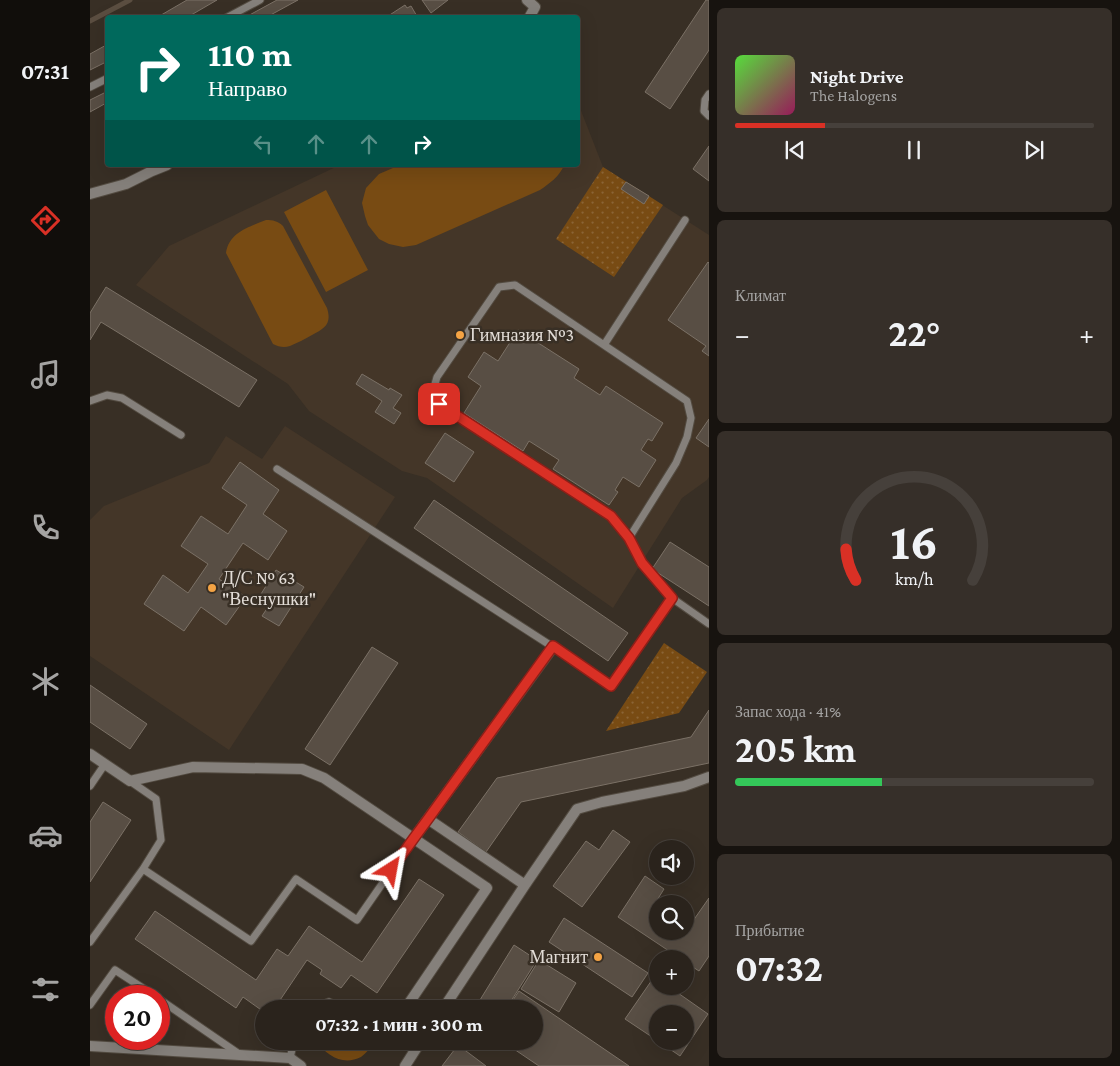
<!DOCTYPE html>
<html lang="ru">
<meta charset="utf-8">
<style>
body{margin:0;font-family:"Crimson Pro",serif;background:#362f29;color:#f1f3f6;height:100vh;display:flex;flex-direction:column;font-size:19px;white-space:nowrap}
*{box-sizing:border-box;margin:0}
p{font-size:16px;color:#a5a4a3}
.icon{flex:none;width:28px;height:28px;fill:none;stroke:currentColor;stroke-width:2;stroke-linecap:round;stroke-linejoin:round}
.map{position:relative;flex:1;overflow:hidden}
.drawer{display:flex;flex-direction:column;gap:8px;padding:8px;background:#17130f;width:411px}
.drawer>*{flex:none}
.guide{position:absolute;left:15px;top:15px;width:475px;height:152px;border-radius:5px;box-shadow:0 5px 20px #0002,0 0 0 1px #46403b;background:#00695c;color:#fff;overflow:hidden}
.tools{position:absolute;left:559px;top:840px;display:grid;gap:10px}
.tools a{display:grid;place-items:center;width:45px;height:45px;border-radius:50%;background:#2a231c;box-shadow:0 5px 20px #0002,0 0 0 1px #46403b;font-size:25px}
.speed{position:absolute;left:15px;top:985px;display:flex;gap:10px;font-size:25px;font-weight:700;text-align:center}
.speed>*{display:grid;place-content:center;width:65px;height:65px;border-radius:50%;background:#2a231c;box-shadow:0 5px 20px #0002,0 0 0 1px #46403b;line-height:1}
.speed .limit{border:8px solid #d22;background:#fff;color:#111}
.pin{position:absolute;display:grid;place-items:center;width:42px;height:42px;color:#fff;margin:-21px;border-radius:10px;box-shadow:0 2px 8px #0006}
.me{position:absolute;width:55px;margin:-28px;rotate:34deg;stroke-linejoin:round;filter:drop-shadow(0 0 4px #0008)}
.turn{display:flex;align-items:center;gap:18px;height:105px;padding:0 20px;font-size:22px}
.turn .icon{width:65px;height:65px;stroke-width:2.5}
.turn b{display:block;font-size:35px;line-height:42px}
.lanes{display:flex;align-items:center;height:48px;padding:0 20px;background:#0003;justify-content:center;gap:25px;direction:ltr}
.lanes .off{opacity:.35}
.big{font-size:38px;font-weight:700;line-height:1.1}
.drawer .widget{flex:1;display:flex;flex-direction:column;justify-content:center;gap:8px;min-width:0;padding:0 18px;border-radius:8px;background:#362f29}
.drawer .dial{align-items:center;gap:0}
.dial svg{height:130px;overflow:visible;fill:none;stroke:#46403b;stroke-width:7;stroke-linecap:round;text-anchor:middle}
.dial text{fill:#f1f3f6;stroke:none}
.song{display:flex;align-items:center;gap:15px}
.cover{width:60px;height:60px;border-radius:8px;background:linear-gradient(135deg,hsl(110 70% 55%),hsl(330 70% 35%))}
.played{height:5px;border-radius:2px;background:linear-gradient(90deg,#d93025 25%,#46403b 25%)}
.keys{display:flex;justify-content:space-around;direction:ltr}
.heat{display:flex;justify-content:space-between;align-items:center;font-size:28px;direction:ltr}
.charge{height:8px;border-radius:4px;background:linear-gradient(90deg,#34c759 41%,#46403b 0)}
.trip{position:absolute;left:165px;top:1000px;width:288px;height:50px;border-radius:25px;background:#2a231c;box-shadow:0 5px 20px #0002,0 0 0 1px #46403b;font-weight:700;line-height:50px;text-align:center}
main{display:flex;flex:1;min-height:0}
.tab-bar{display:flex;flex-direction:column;width:90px;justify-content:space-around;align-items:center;background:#110e0b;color:#a5a4a3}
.tab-bar .icon{width:35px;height:35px}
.tab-bar .active{color:#d93025}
.tab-bar b{font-size:22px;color:#f1f3f6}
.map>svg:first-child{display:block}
.built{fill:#443628}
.grass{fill:#784b13}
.park{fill:url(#park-dots)}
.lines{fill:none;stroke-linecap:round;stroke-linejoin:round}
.stream{stroke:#5b4e41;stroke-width:5}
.building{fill:#584e44;stroke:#7b7166}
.service-casing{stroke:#534b41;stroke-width:9}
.minor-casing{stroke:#534b41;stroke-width:12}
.service{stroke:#85807b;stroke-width:7}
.minor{stroke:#85807b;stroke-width:10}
.route-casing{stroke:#8d1f18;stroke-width:12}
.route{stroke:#d93025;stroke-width:9}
.poi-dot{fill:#f4a344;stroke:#382f25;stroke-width:2}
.labels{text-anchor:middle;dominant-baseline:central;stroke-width:5;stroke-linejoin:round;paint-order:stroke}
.poi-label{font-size:18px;fill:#e3ddd7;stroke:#382f25;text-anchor:start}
</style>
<main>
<nav class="tab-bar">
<b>07:31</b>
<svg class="icon active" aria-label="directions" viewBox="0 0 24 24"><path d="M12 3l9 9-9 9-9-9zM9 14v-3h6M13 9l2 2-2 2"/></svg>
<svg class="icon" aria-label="music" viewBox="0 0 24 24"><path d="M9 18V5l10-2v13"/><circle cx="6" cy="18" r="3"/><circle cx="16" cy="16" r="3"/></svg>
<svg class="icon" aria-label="phone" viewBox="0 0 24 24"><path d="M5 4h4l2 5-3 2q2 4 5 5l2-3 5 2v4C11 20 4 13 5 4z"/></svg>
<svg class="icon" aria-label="climate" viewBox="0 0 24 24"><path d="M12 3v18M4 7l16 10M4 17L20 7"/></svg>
<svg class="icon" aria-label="car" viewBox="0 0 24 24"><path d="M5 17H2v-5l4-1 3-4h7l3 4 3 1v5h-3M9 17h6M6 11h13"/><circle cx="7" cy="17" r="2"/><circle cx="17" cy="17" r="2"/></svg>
<svg class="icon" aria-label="filters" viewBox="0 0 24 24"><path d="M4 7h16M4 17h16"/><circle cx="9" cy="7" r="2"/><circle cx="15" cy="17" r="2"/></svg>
</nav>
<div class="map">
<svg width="619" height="1066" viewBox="0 0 619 1066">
<defs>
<pattern id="park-dots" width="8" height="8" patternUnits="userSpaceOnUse" patternTransform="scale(1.25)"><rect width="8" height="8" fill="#784b13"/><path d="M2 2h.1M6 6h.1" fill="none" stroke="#8b6435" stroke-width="1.8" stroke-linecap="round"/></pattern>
</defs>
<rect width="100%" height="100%" fill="#382f25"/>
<path class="built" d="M488,103L513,167L619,235V477L617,480L592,498L523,608L337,478L312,471L219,411L198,384L46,285L79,246L250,165H488Z
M195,426L305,497L139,750L0,656V520L14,506L119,463L136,436L172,459Z"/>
<path class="grass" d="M310,165H474C470,176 459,184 450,190L326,245L313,247L299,244L289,239L278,225L275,216L272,203L276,188L289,174Z
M236,190L278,270L236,292L194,212Z
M176,220C183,220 188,221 193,226L237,308C242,324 235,328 222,335C215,339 207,343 200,346C194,348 189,347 183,344L136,253C139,232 159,227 176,220Z
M226,1041H281C281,1049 277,1052 271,1057C253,1066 237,1056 226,1041Z"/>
<path class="park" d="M513,167L573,205L524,277L466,239Z
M574,643L617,672L589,713L516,731Z"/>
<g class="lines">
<path class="stream" d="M0,21L40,0"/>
</g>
<path class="building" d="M97,0H127L96,18H66Z
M187,0H208L175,18H154Z
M332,0H358L341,13Z
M616,0H619V50L580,109L555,92Z
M315,5L317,8L321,6L328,18H295Z
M18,44V61L0,70V54Z
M18,91V102L0,112V100Z
M619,146V181L603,169Z
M536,182L559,196L554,204L531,189Z
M618,262L619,263V356L612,351L616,346L578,320Z
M16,287L167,380L149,407L11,322L0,340V313Z
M428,330L489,369L484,378L510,395L516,386L573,423L562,441L558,439L551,450L566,460L549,487L533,477L525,490L528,492L519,505L463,469L469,460L439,441L433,451L374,413L391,386L378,377L394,352L408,361Z
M272,374L299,390L300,388L312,395L303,408L311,413L304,424L285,412L292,401L266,384Z
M619,419V447L606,438Z
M355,433L384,452L364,482L335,463Z
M150,462L189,490L173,514L197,531L178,560L153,543L129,579L156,597L136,625L111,607L94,631L54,604L73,575L98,593L118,564L91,546L111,516L138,534L157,505L132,488Z
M344,500L538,633L518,661L324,528Z
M580,542L619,567V606L562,569Z
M186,570L214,587L189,626L172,616L182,601L171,594Z
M282,647L308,663L240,765L215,749Z
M0,685L57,724L40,749L0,722Z
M619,710V763L431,802L396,852L368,832L407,778L601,737Z
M13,802L41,820L0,882V822Z
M523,830L540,842L492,907L463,886L496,841L509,850Z
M555,876L574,889L564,905L568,908V931H595V926L598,928L619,898V956L609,971L595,962V959H591L528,917Z
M329,879L354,895L287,993L261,975L251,988L230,974L232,970L217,960L184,1009H174V1012L153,997L146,1008L45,939L65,911L166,980L187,949L198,956L219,926L272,962Z
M474,918L558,973L542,997L459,942Z
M424,945L447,960L416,1009H386L385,1008Z
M449,960L486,983L469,1012L431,989Z
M564,977L568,979V986H578L618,1014L590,1056L568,1041H595V1014H568V1041L535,1019Z
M429,991L539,1066H449L412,1041H444V1009H417Z
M368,1045L396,1066H352Z"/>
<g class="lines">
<g class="service-casing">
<path id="service" d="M136,18L170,0
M0,87L18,78
M619,94L615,100L614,111L619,116
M514,345L595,220
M0,401L17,395L32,398L91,435
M187,469L463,647L521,686L582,598
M539,538L586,463L597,437L601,418L597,401L425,285L409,287L347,377L343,391L349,404L521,516L539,538L551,563L582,598L619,624
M40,781L66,799L71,840L53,869
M0,786L15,764
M0,942L53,869L161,941L206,879L267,920L324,838
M69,999L149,1054
M0,1005L25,970L65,996
M225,1009L227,1007L239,1002L254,1009
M309,1041L325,1051
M200,1058L204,1041"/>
</g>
<g class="minor-casing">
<path id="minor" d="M437,0L445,7L439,18
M0,194L36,184L62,171L77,165
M0,754L40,781L103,767L212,769L234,778L397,888L315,1009
M338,819L435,885
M324,838L463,647
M353,1009L435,885L487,809L512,802L594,786L619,777
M0,1046L200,1058L211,1066
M315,1066L331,1041"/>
</g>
<use href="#service" class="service"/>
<use href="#minor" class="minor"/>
</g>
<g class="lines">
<g class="route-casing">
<path id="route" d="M301,870L324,838L338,819L463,646L521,686L582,598L552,563L539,538L521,516L349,404"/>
</g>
<use href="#route" class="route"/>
</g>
<g class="poi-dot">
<circle cx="370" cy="335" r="5"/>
<circle cx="122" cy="588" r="5"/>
<circle cx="508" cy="957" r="5"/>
</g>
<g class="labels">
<g class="poi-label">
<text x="380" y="335">Гимназия №3</text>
<text x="132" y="578">Д/С № 63<tspan x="132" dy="21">"Веснушки"</tspan></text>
<text x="498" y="957" text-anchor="end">Магнит</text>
</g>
</g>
</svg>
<div class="tools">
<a><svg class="icon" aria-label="sound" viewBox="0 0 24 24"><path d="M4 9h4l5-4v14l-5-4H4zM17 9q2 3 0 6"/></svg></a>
<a><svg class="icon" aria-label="search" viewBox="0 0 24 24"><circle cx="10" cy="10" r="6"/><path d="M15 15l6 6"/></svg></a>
<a>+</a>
<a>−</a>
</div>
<div class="speed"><div class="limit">20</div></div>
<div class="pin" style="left:349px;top:404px;background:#d93025"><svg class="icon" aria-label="arrive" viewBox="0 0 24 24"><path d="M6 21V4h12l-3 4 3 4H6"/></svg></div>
<svg class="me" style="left:301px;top:870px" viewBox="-20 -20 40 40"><path d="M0-17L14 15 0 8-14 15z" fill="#d93025" stroke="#fff" stroke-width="4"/></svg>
<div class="trip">07:32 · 1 мин · 300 m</div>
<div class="guide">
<div class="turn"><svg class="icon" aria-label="right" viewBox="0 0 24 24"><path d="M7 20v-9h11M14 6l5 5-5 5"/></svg><div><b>110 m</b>Направо</div></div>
<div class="lanes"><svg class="icon off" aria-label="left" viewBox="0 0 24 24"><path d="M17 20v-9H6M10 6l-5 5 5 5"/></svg><svg class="icon off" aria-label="ahead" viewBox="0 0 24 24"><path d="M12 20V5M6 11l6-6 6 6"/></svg><svg class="icon off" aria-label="ahead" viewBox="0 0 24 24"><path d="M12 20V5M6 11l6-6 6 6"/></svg><svg class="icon" aria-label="right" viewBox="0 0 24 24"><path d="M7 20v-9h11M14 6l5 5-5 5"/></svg></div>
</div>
</div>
<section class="drawer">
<div class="widget">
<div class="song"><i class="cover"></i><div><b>Night Drive</b><p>The Halogens</p></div></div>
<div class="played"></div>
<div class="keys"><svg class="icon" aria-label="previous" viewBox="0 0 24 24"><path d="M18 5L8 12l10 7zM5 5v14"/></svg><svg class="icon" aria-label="pause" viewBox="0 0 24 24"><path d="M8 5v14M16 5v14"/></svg><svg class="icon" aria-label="next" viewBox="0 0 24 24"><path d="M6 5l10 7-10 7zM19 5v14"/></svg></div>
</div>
<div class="widget"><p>Климат</p>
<div class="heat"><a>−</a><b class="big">22°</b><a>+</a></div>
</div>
<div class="widget dial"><svg viewBox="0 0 100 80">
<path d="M14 69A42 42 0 1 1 86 69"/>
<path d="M14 69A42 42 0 0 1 8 50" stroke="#d93025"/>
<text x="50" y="56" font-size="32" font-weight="700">16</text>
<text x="50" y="72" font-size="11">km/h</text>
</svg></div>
<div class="widget"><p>Запас хода · 41%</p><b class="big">205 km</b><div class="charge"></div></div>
<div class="widget"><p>Прибытие</p><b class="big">07:32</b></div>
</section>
</main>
